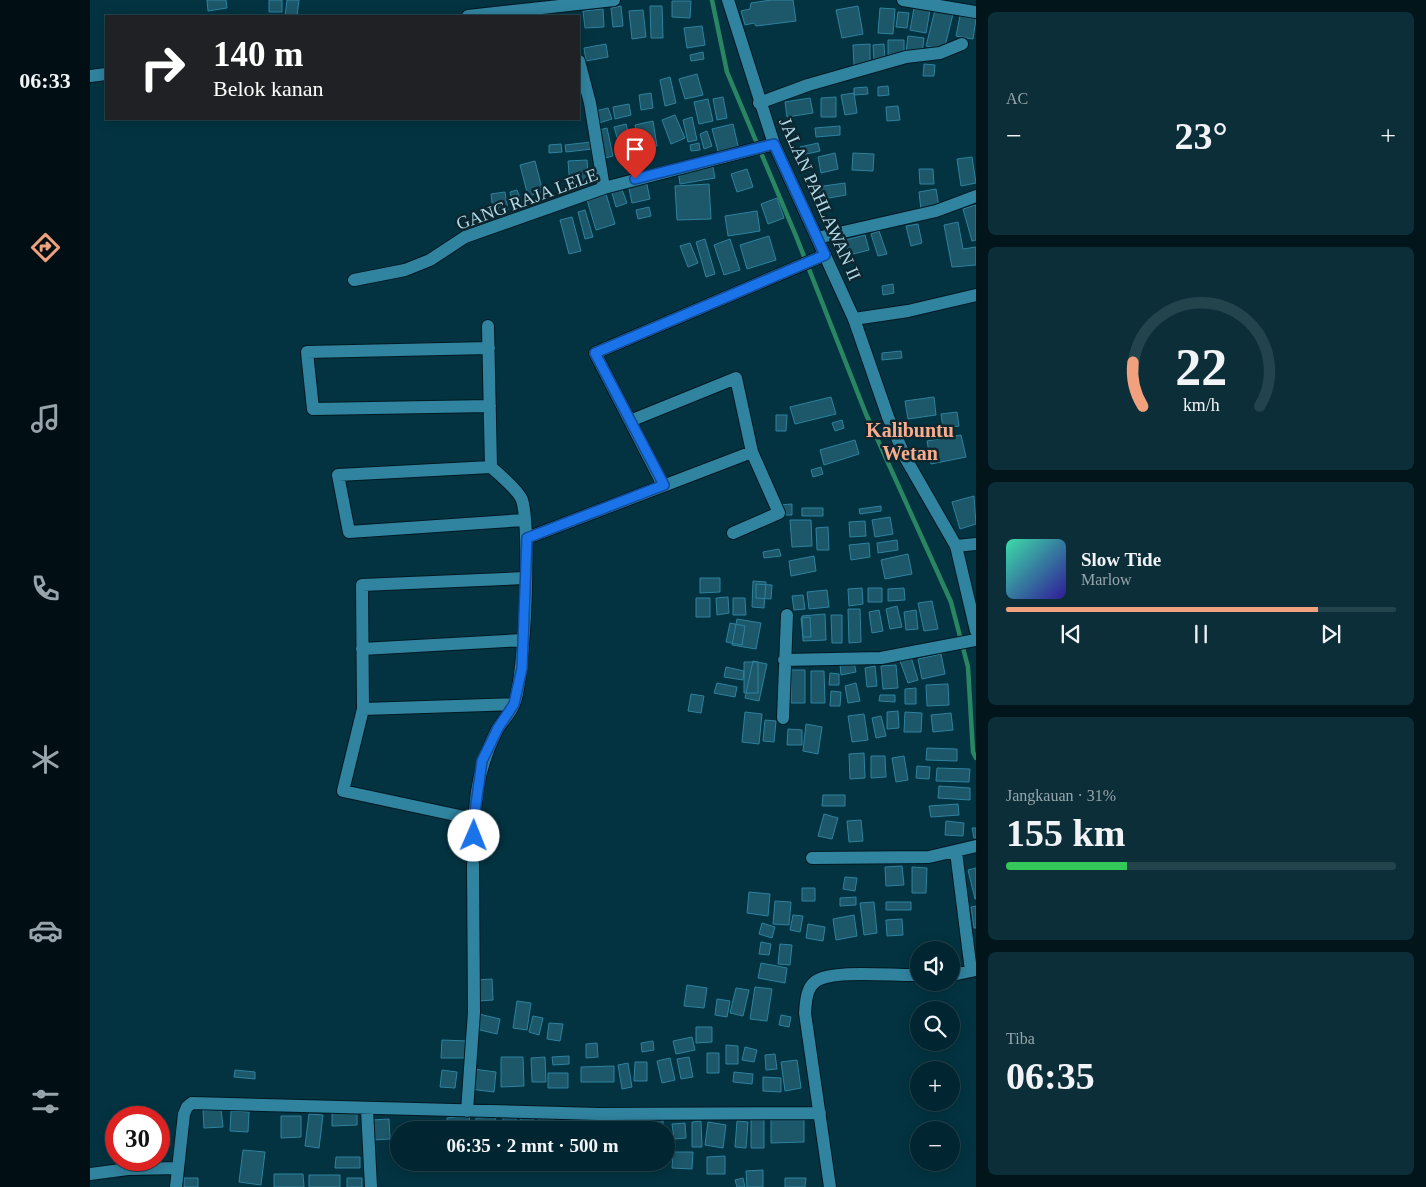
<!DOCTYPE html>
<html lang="id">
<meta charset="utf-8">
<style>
body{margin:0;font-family:Georgia,serif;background:#0c2e39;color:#f1f3f6;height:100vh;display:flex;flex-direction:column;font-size:19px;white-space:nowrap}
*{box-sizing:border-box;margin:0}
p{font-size:16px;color:#96a5ab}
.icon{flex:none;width:28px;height:28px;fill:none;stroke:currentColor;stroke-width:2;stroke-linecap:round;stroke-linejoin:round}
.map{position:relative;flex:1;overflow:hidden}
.panel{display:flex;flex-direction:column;gap:12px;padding:12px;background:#01151b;width:450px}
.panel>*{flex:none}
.guide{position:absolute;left:15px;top:15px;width:475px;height:105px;border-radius:0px;box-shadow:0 2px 12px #0003,0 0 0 1px #23434d;background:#202124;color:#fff;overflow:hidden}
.controls{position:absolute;left:820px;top:941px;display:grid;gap:10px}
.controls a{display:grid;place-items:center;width:50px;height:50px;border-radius:50%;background:#022631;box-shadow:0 2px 12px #0003,0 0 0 1px #23434d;font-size:25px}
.speed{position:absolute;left:15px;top:1106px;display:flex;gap:10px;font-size:25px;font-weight:700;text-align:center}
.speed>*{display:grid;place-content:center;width:65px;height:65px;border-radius:50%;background:#022631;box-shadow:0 2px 12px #0003,0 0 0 1px #23434d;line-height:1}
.speed .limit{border:8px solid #d22;background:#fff;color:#111}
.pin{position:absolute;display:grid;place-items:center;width:42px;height:42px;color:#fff;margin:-51px -21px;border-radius:50% 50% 50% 0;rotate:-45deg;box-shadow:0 0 5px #0007}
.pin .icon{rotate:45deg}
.me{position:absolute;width:55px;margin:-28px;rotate:1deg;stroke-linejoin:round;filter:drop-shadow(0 0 4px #0008)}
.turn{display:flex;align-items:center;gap:18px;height:105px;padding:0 25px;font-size:22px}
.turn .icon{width:65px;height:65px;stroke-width:2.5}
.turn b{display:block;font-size:35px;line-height:42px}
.big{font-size:38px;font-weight:600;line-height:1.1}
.panel .tile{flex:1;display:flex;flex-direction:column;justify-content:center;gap:8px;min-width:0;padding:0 18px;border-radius:8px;background:#0c2e39}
.panel .dial{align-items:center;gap:0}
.dial svg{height:130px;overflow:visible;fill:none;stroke:#23434d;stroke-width:7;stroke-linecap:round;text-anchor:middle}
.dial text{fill:#f1f3f6;stroke:none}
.song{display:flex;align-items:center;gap:15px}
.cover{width:60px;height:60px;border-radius:8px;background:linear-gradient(135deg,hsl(160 70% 55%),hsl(250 70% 35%))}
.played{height:5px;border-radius:2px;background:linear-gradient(90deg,#f2a17e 80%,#23434d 80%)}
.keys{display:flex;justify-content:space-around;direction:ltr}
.heat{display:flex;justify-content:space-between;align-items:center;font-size:28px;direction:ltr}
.charge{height:8px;border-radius:4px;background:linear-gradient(90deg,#34c759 31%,#23434d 0)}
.trip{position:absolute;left:300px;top:1121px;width:285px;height:50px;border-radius:25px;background:#022631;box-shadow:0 2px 12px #0003,0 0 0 1px #23434d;font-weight:600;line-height:50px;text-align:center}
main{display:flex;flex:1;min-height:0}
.dock{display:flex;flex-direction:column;width:90px;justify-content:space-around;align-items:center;background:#010f14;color:#96a5ab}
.dock .icon{width:35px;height:35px}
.dock .current{color:#f2a17e}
.dock b{font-size:22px;color:#f1f3f6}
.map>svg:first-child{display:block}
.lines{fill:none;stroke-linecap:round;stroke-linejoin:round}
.stream{stroke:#2a8563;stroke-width:4.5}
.building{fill:#1c576a;stroke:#2e829e}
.street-casing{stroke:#011922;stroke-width:14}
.secondary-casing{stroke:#011922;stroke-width:14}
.street{stroke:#3184a0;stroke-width:12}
.secondary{stroke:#3184a0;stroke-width:12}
.route-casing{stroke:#114b97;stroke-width:12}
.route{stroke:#1a73e8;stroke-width:9}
.labels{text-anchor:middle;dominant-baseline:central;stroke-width:5;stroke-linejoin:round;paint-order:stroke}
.street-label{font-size:18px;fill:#b4d9e8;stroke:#0d2730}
.quarter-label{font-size:20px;font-weight:bold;fill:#f9ad8d;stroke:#0d2730}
</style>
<main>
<nav class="dock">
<b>06:33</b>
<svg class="icon current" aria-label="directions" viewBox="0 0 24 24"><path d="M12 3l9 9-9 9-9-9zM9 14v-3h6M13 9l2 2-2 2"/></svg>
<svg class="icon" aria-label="music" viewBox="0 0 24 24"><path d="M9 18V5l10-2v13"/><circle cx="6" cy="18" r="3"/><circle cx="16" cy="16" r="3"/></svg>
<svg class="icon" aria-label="phone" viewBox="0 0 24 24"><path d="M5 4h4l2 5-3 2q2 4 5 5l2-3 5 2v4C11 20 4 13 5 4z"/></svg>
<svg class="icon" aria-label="climate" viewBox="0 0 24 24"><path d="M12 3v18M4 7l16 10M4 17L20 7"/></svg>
<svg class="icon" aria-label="car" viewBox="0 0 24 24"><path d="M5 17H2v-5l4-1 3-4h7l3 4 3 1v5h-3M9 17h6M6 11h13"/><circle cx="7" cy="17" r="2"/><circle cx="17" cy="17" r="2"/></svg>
<svg class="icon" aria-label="filters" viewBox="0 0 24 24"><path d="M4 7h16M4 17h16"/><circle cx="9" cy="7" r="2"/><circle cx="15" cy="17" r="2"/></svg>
</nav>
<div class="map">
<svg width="886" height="1187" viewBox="0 0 886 1187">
<rect width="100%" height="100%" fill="#033341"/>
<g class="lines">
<path class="stream" d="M622,0L637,72L706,236L776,414L861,602L878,667L883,752L886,758"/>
</g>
<path class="building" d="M117,0H136L137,8L118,11Z
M179,0H192V12H179Z
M197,0H209L207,16H195Z
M681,0H703L706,21L666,26L664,23L655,25L651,11L660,9L661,3Z
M582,1H601L600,18L582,17Z
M531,6L533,26L523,27L521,8Z
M560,6H572L573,38H561Z
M768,6L773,34L752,38L746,10Z
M790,8L805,9L803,34L788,33Z
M824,8L840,10L836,33L820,30Z
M513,9L514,27L495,28L493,11Z
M553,10L556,37L542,39L539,11Z
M845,10L863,14L854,50L836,46Z
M808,12L819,13L817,28L806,27Z
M870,16L886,19L883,39L866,36Z
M612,26L615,45L597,48L594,28Z
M818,36L834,38L832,54L816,52Z
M798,40H814V55H798Z
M516,44L518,57L496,61L494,48Z
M780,44V66H764L763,45Z
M794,44L795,61H784L783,45Z
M613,52L614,59L601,61L600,55Z
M834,64L845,65L844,76H833Z
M607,74L613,95L595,99L589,79Z
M580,77L586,103L575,106L570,80Z
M798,86L799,95L788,96V87Z
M777,87L778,94L764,95V88Z
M561,93L563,108L551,110L549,95Z
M764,93L767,113L755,115L751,95Z
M633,97L637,118L627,120L623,99Z
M746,97V117H731V98Z
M720,98L723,113L697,117L695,102Z
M618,99L623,121L609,124L604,102Z
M539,104L541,115L525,119L523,107Z
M808,106L810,120L797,121L796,107Z
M518,108L522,119L509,123L506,111Z
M585,115L595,138L581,144L572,120Z
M602,117L607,140L598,142L593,120Z
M563,121L567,146L550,149L545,125Z
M536,124L541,144L530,147L524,127Z
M643,124L649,150L629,155L622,129Z
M750,126V135L726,137L725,128Z
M517,128L523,156L511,159L505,131Z
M617,131L622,146L614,149L610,134Z
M501,142L502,149L476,152L475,145Z
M609,143L610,150L601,151L600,145Z
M728,143L730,151L712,155L710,147Z
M471,144L472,152L459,153V145Z
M745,153L748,169L731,173L728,157Z
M763,153L784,154L783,171L762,170Z
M882,157L886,183L871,186L867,159Z
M497,160L499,185L480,187L478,161Z
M445,161L453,192L438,196L430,165Z
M622,162L625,178L590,184L588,169Z
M657,169L663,187L647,192L641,174Z
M829,169H843L844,184H830Z
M556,180L560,199L542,203L538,184Z
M755,183L756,195L728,200L726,187Z
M619,184L621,219L587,220L585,186Z
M531,187L537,203L526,207L521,190Z
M846,189L849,207L831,210L829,192Z
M427,190L431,201L423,203L420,192Z
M415,192L418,210L403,212L401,194Z
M516,194L525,224L506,230L497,200Z
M687,198L694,218L678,224L671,204Z
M886,205V240L882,241L873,209Z
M559,207L561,216L548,219L546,210Z
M495,210L503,237L495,239L488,212Z
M667,211L670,231L638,236L635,216Z
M482,217L491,251L479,254L470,220Z
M868,222L873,249L886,247V265L862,267L854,225Z
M828,224L832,243L821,246L816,226Z
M789,231L797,254L788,256L781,234Z
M775,235L779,250L759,255L755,240Z
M679,236L686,260L657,269L650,245Z
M615,239L625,274L616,277L606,242Z
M640,239L650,270L634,275L624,245Z
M600,243L608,263L598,267L590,246Z
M803,284L804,293L793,295L792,286Z
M811,351L812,358L792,360V353Z
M741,397L746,414L705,424L700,407Z
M844,397L846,415L818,419L815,401Z
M867,412L869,426L853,428L851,414Z
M686,415H697L696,431H686Z
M752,420L754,428L745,431L742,423Z
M871,435L876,457L841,464L837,441Z
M765,440L769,454L734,465L730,450Z
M731,467L733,474L723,477L721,470Z
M884,496L886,524L870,529L862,502Z
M702,504V515H689L688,505Z
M791,506V511L770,514L769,509Z
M712,508H733V516H712Z
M800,517L803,534L785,537L782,520Z
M700,520H721L722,546L702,547Z
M775,521L776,536L760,537L759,522Z
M738,527L739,550H727L726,528Z
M807,540L808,550L788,553L787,543Z
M779,543L780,557L761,560L759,545Z
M689,549L691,556L674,558L673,552Z
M818,554L822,574L795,579L791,560Z
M724,556L726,571L701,576L699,561Z
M610,578H630V592L610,593Z
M663,581L676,582L674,608L662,607Z
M666,584L682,585L681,599L666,598Z
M772,588L773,604L759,606L758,589Z
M778,588H792V602H778Z
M814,588L815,600L798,601V589Z
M737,590L739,607L719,609L717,592Z
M713,595L715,609L704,610L702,596Z
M638,597L639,613L627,615L626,598Z
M606,598H620V617H606Z
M643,598H655L656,615H643Z
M842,601L848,629L834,631L828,603Z
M807,606L812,627L800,629L796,609Z
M758,609H770L771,642L759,643Z
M789,610L793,631L782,633L779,612Z
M826,610L828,629L816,630L814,612Z
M735,614L736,640L713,641L712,616Z
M741,615H752V643H742Z
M720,617L721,637H713L711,618Z
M647,619L671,623L666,649L642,645Z
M640,623L655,626L652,645L636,642Z
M851,654L855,674L832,679L828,659Z
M821,657L828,680L818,683L810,661Z
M663,661L677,664L669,701L655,698Z
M654,662H668V693H654Z
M764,662L766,672L751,675L750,664Z
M806,665L808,688L793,689L791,666Z
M785,666L787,686L777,687L775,668Z
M636,667L654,671L653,680L634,677Z
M701,670H715V703H701Z
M721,671H734L735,703H721Z
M740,673L749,674V685H739Z
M627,683L647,687L645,697L624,693Z
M766,683L770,701L758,703L755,686Z
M858,684L859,705L837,706L836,685Z
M826,688V704H815V689Z
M741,691L751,692L750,706H740Z
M601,694L614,696L611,713L598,711Z
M790,695H805V702L789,701Z
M808,711L809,728L797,729V712Z
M655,712L672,714L669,744L652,742Z
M815,712L832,713L831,732H814Z
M861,713L863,730L843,732L841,715Z
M774,714L778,740L762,742L758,716Z
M791,716L796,736L786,738L782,718Z
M675,720L686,721L684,742L673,741Z
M716,724L732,727L728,754L713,751Z
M698,729L712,730V745H697Z
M837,748L867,749V761L836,760Z
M774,753L775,778L760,779L759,754Z
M781,756H795L796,777L781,778Z
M814,756L818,780L806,782L802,758Z
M827,766L840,767L839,779L826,778Z
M847,768L880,769L879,782L846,781Z
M849,786L880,788V800L848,798Z
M733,795H755V806H732Z
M868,804L869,815L841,817L839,806Z
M734,814L748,818L742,839L728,836Z
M771,820L773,841L759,842L757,821Z
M856,821L874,823L873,836L855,835Z
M882,828H886V838H884Z
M812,866L814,885L796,886L795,867Z
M822,867L837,868L836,893H822Z
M886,868V899H885L878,870Z
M755,877L767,878L765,891L753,889Z
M712,888H725V901H712Z
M659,892L680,894L678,916L657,913Z
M766,897V905L750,906V898Z
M685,901L701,902L699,925L683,924Z
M784,902L787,933L774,935L770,903Z
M796,902H821V910H796Z
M886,906V928H884L881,907Z
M703,915L713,916L710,932L700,930Z
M764,915L767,936L746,940L743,919Z
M812,919L813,935L797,936L796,920Z
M672,923L685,927L682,938L669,934Z
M718,924L735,927L733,941L716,938Z
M671,942L681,944L679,955L669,954Z
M690,944L702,945L700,965L688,964Z
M671,963L697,968L695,983L668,978Z
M402,979L403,1000L388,1001L386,980Z
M597,985L617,988L614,1008L594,1006Z
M665,987L682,989L677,1021L660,1019Z
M646,988L659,990L653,1016L640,1013Z
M627,999L640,1001L637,1017L625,1015Z
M427,1001L441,1003L437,1030L423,1028Z
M389,1014L410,1019L407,1034L386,1029Z
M691,1015L701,1017L699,1027L689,1025Z
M443,1016L453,1018L449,1035L439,1032Z
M459,1023L473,1024L470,1041L457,1039Z
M606,1027H622V1042L606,1043Z
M602,1037L605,1050L586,1054L583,1041Z
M352,1040L378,1041V1058H351Z
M563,1041L564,1050L552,1052L551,1043Z
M507,1043L508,1057L496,1058V1044Z
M636,1045L648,1046V1064H636Z
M655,1047L667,1050L664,1062L652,1060Z
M617,1053H629V1073H617Z
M685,1054L687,1069L676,1070L675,1055Z
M479,1056V1064L463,1065L462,1057Z
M411,1057H433L434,1086L411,1087Z
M455,1057L456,1082H442L441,1058Z
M599,1057L603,1077L591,1079L587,1059Z
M580,1058L585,1080L572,1083L567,1061Z
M707,1060L711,1088L695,1091L691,1062Z
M545,1062H557V1081H544Z
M538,1063L542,1087L532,1089L528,1065Z
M524,1066V1082H491V1067Z
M383,1069L406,1072L404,1092L380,1089Z
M145,1070L165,1072V1079L144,1077Z
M352,1070L367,1072L365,1088L350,1087Z
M644,1072L663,1074L662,1084L643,1082Z
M458,1073H478V1088H458Z
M673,1077L691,1078V1092L673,1091Z
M131,1109L133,1127L114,1128L113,1110Z
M141,1111L159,1112L158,1132L140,1131Z
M242,1113H267V1125L242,1126Z
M219,1114L233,1115L229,1148L215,1146Z
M379,1115L380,1129L358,1130L357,1118Z
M191,1116H211V1137L191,1138Z
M405,1117L406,1130H386V1118Z
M413,1117L426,1118L425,1130H413Z
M431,1117H443V1130H430Z
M449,1118L464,1119V1130H448Z
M508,1118L509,1130H495L494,1119Z
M714,1118V1142L681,1143V1119Z
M299,1119L300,1139L283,1140L282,1120Z
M533,1119V1130H517V1120Z
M540,1119H552V1130H540Z
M558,1119H573V1130H558Z
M661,1119H674V1148H661Z
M488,1120L489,1130H474V1121Z
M611,1121L612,1147H602V1122Z
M647,1121L658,1122L656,1148L645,1147Z
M618,1122L636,1125L633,1148L615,1145Z
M595,1123L596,1138L584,1139L582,1124Z
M153,1150L175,1152L171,1185L149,1182Z
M583,1152H603L602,1169L582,1168Z
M635,1156V1174H617V1157Z
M246,1157H270V1168H245Z
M345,1162H359V1168H345Z
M673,1170V1187H657L656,1171Z
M184,1174H213L214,1187H184Z
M219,1175H250V1187H219Z
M94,1178H108V1187H94Z
M257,1178H272V1187H257Z
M653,1178L655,1187H647L645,1180Z
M695,1178H716L715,1187H695Z"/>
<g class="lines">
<g class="street-casing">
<path id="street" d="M813,0L886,12
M378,16L524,0
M489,61L500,103L514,188
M0,76L16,74
M669,103L718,85L816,57L850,53L872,44
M727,238L846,211L886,196
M264,280L315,270L340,260L375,237L514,188L684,144
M764,319L818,311L886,295
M399,348L217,352L223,409L400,406
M540,421L646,378L662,452L689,513L643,533
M401,467L248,475L259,532L434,520
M573,485L505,353L735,255
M437,538L662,452
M866,546L886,544
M272,649L433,640
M694,660L791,658L886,640
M273,709L424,704
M693,718L697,615
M384,819L253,791L273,709L272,585L435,578
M385,836C383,799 390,763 407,730C412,721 420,714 424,704C435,678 441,527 432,500C429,491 409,474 401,467L398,326
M866,852L881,971
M722,858L839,857L886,846
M861,975L886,970
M277,1109L281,1187
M377,1111L384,1012L383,864
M0,1174L38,1169L88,1168
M86,1187L94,1114L97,1107L102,1103L509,1114L730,1113
M740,1187L715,1013C716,1002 716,988 726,981C744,969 804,976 829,975"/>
</g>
<g class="secondary-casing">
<path id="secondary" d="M638,0L684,144L764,319L798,417L816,459L866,546L886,631"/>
</g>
<use href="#street" class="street"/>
<use href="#secondary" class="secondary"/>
</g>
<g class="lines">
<g class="route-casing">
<path id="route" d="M384,836V819L392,761L408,728L424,704L432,668L437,538L574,485L505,353L735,255L684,144L545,179"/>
</g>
<use href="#route" class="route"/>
</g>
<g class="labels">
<g class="street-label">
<text transform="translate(437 199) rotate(-20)">GANG RAJA LELE</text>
<text transform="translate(730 199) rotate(66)">JALAN PAHLAWAN II</text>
</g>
<g class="quarter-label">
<text x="820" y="430">Kalibuntu<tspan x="820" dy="23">Wetan</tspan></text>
</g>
</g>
</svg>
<div class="controls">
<a><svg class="icon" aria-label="sound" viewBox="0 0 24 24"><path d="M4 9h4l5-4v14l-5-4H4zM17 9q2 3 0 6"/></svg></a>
<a><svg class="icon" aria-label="search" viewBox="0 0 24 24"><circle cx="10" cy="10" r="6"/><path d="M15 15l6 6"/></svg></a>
<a>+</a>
<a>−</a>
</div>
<div class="speed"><div class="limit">30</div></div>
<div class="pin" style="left:545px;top:179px;background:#d93025"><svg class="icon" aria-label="arrive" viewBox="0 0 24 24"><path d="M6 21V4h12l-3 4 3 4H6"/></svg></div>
<svg class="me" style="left:384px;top:836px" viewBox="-20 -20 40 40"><circle r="19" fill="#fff"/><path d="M0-13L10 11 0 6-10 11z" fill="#1a73e8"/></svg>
<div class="trip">06:35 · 2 mnt · 500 m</div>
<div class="guide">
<div class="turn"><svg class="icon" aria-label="right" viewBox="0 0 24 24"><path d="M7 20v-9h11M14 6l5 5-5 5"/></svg><div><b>140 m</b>Belok kanan</div></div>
</div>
</div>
<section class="panel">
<div class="tile"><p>AC</p>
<div class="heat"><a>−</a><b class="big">23°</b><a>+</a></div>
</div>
<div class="tile dial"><svg viewBox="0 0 100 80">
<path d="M14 69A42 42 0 1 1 86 69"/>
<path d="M14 69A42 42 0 0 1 8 42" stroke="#f2a17e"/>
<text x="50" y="56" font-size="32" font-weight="700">22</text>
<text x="50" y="72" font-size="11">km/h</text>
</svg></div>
<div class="tile">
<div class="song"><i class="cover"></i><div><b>Slow Tide</b><p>Marlow</p></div></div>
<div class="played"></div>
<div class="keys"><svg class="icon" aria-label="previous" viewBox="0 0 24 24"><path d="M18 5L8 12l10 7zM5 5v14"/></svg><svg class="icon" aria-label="pause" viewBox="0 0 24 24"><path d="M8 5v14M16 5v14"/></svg><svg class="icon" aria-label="next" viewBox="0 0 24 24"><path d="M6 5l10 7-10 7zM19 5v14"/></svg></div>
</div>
<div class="tile"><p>Jangkauan · 31%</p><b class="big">155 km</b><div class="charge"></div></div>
<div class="tile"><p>Tiba</p><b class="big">06:35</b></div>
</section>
</main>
